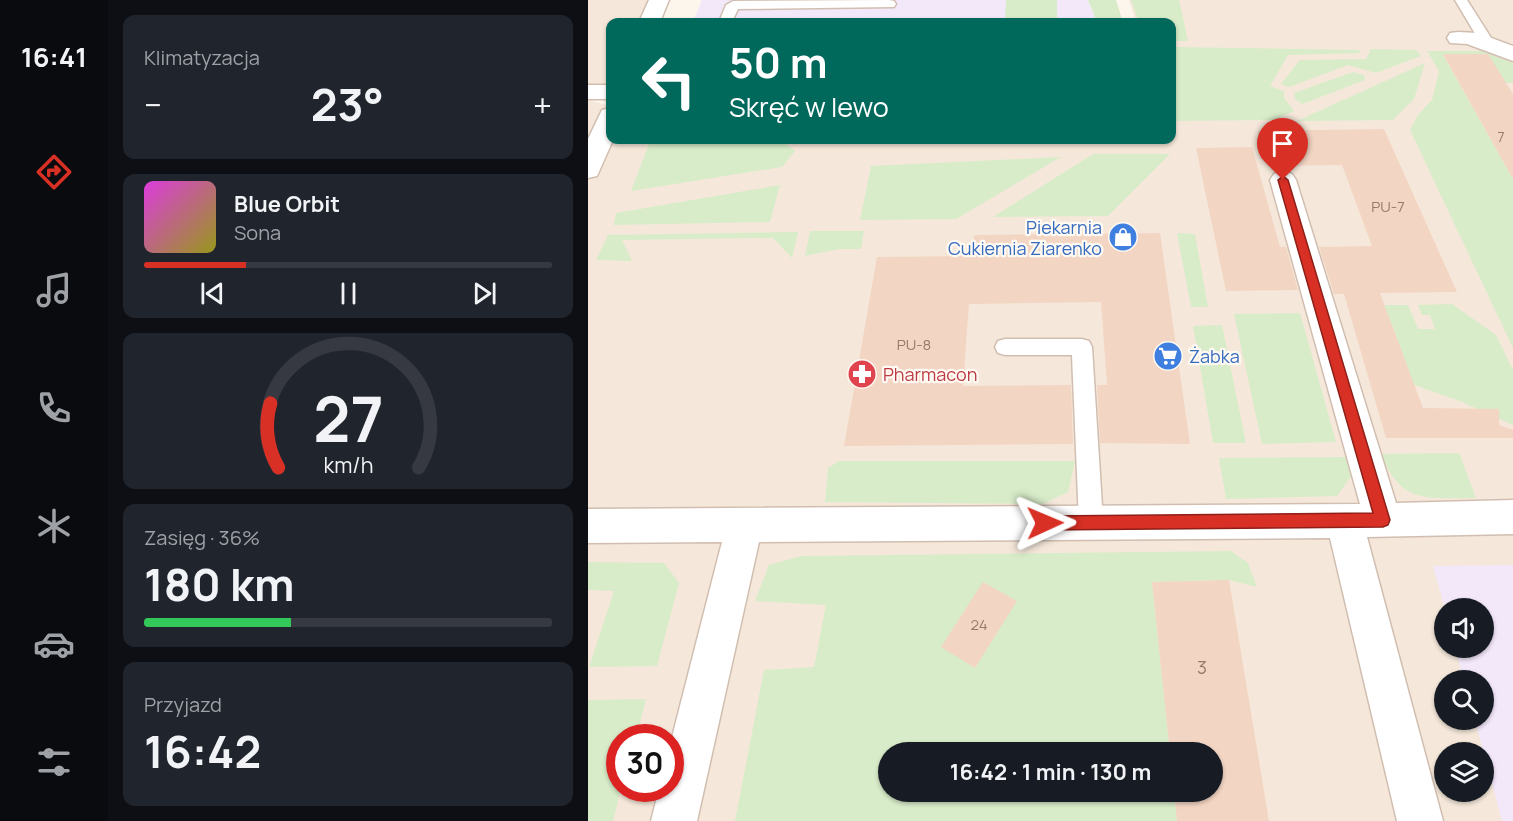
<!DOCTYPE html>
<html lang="pl">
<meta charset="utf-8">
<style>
body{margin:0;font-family:Manrope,sans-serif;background:#20242c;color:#f1f3f6;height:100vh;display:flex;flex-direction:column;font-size:22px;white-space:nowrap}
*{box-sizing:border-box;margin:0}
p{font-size:20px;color:#9ea1a6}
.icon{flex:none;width:33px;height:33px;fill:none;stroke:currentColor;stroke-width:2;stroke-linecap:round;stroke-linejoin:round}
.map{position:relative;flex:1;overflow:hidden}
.panel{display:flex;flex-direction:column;gap:15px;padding:15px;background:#0d0f14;width:480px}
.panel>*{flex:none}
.banner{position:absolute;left:18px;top:18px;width:570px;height:126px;border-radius:12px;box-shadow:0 2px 4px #0004;background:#00695c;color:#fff;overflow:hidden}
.fabs{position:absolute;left:846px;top:598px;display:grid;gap:12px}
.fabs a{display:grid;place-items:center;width:60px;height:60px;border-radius:50%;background:#171b24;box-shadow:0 2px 4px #0004;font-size:30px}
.speed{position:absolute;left:18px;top:724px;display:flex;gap:12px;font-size:30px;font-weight:700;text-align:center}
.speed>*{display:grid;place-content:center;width:78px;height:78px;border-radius:50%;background:#171b24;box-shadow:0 2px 4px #0004;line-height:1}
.speed .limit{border:9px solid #d22;background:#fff;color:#111}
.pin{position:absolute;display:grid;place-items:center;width:51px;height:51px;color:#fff;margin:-62px -26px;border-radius:50% 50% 50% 0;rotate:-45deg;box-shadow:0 0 6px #0007}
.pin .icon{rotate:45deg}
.me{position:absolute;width:66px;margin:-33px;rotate:89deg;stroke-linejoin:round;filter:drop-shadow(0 0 4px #0008)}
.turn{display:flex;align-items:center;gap:21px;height:126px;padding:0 24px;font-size:27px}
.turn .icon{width:78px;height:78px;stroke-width:2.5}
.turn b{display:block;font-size:42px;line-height:51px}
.big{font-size:45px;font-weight:700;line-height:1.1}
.panel .widget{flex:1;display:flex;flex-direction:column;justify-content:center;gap:9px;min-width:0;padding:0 21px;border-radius:12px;background:#20242c}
.panel .dial{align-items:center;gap:0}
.dial svg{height:156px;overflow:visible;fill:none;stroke:#363941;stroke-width:7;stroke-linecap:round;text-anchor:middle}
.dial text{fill:#f1f3f6;stroke:none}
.song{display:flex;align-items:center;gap:18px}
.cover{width:72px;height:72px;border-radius:9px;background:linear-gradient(135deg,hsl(300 70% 55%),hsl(60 70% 35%))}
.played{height:6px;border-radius:3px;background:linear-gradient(90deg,#d93025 25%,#363941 25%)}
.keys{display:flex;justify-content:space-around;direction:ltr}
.heat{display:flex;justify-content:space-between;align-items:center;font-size:33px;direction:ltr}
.charge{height:9px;border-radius:4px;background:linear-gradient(90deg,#34c759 36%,#363941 0)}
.trip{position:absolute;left:290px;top:742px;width:345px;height:60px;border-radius:30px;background:#171b24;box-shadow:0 2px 4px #0004;font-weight:700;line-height:60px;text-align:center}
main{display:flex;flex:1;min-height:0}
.tabs{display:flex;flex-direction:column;width:108px;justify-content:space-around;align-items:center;background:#090b0e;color:#9ea1a6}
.tabs .icon{width:42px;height:42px}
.tabs .selected{color:#d93025}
.tabs b{font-size:27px;color:#f1f3f6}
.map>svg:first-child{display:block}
.residential{fill:#f5e8da;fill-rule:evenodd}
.education{fill:#f3e8fa}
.green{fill:#d8ecc9}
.building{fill:#f3d5c3}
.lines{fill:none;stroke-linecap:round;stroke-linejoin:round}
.lane-casing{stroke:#d1beb0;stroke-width:3}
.street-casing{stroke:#d1beb0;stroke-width:3}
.lane{fill:#fff;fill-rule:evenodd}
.street{fill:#fff;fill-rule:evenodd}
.route{fill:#d93025;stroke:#8d1f18;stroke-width:1.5}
.labels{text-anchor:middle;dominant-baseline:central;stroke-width:4.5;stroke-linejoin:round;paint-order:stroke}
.far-number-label{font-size:14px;fill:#987a6a}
.number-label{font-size:15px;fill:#987a6a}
.shop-label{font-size:18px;fill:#366cbe;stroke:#fffaf3;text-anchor:end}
.health-label{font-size:18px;fill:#be3a42;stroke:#fffaf3;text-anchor:start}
.near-number-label{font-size:18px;fill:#987a6a}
</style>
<main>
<nav class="tabs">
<b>16:41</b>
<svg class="icon selected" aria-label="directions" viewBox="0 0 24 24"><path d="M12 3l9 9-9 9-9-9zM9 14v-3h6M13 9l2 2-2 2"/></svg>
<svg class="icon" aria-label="music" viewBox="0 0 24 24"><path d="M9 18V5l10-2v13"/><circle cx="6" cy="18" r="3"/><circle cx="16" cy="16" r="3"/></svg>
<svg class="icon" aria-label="phone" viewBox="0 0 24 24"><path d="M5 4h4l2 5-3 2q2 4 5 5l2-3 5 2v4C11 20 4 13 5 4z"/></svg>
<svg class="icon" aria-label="climate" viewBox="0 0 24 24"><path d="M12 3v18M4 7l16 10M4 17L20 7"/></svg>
<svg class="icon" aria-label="car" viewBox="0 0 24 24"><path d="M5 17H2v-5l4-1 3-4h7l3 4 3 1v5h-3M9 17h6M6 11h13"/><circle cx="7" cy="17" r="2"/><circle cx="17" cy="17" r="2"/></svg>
<svg class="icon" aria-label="filters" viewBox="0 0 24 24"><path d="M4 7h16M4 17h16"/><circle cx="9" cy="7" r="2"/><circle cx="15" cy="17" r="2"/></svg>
</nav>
<section class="panel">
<div class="widget"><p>Klimatyzacja</p>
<div class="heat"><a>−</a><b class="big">23°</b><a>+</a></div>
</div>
<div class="widget">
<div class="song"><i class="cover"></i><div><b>Blue Orbit</b><p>Sona</p></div></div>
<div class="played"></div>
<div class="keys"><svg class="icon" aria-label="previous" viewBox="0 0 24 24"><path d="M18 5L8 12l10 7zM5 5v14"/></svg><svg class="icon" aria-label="pause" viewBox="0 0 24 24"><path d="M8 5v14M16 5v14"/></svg><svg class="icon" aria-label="next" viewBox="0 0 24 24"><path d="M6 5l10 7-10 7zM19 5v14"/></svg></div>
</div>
<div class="widget dial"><svg viewBox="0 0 100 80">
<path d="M14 69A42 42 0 1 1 86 69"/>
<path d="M14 69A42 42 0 0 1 10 36" stroke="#d93025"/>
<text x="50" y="56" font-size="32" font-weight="700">27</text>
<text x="50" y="72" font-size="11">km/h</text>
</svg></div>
<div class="widget"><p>Zasięg · 36%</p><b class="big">180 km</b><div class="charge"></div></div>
<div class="widget"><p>Przyjazd</p><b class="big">16:42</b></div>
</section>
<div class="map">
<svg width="925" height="821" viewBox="0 0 925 821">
<rect width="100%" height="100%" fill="#fdf6ec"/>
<path class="residential" d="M0,0H66L54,22H22V84L20,89L0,90Z
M541,0H925V821H0V100L22,106V140H584V22H548ZM856,609H896V648H856ZM856,681H896V720H856ZM32,738H82V789H32ZM300,753H624V792H300ZM856,753H896V792H856Z"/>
<path class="education" d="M114,0H500L509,22H105Z
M925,565V821H914L887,720H896V681H876L867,648H896V609H857L845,566Z"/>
<path class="green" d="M418,0H469V21H417Z
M500,0H528L535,22H509Z
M543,0H591L600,41H584V22H551Z
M584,47L772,50L771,53L700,55L682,86L696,91V98L706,111L687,120L584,121Z
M783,49L828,50L833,56L788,73L760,65L701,87L693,84L712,60L778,59Z
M839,51H894L925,63V83H918L855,55L925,179V348L822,130L830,115L844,100L851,71Z
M837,63L826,99L805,120L709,121Z
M765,72L776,75L777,80L714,104L707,99L706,93Z
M194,140L207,151L194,167L43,191L61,144Z
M505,154H582L520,216L405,217Z
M473,157L368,219L272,220L283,166Z
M192,185L182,222L26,225L28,213Z
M222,231H276L273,249H251L217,256Z
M210,232L204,258L185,238L34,240L44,261L8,260L20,235Z
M589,233L607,234L620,307H603Z
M864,304L908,335L925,370V425L874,402L807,378L814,352L805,328H767L781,305H820L830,329H847L842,315H834L830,305Z
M712,313L748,442L674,444L646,314Z
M634,325L658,443H625L605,326Z
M871,453L888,498C840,498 813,505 793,454Z
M758,457L764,475L749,496L638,499L631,458Z
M251,461H487L480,492L455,504L237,502L240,468Z
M643,551L660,563L669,587L641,580L564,582L582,753H300V792H586L589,821H147L176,670L226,667L238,605L167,601L181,565L213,556Z
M0,562L76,563L91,583L69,666L1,667L26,591L0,590Z
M58,699L48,738H32V789H33L25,821H0V700Z"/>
<path class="building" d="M855,54H900L925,94V179Z
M796,129L869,292L792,293L835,408L911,409V425L925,430V438H798L756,294H746L731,247L784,246L754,165L680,166L670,131Z
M664,147L692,247H698L710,290L638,291L608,148Z
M572,233L602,444L512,443L509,385H519L513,302L381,304L375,386L483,385L485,444L256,446L289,257L385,256L386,235Z
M641,580L681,821H589L586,792H624V753H582L564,582Z
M395,582L429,601L387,668L353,647Z"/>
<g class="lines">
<g class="lane-casing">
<path id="lane" d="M301,0L306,1L308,4L306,7L150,9L144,22H131L138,5L145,1Z
M867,0H879L907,44L905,47H895Z
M417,339H494L501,341L504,347L515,522L511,530L503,533L495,530L491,522L484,355H417L410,353L407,347L410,341Z"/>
</g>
<g class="street-casing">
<path id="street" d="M61,0H81L72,22H51Z
M870,32L890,33L925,46V61L879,44L862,43L859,38L862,33Z
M0,85H22V99H0Z
M22,108V140H25L9,176L0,178V139L14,110Z
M695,171L704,174L708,180L808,503L925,500V534L779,537L855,821H809L742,538L171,542L109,821H63L71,789H82V745L134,542L0,543V509L772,504L682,180L686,174Z"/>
</g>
<use href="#lane" class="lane"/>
<use href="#street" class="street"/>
</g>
<path class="route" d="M695,176L700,180L802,520L800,525L795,527L457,530L452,528L449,523L452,518L457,516L785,513L690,180Z"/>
<defs>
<g id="shop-disc" transform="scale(1.5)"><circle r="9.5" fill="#3f7fe0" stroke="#fffaf3"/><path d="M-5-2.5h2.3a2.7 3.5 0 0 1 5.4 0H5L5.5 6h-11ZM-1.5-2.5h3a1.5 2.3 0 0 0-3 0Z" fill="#fff"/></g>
<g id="supermarket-disc" transform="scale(1.5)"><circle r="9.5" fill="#3f7fe0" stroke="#fffaf3"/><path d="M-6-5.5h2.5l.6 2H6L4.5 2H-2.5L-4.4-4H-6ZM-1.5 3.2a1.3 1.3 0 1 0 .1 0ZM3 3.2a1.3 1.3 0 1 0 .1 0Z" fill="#fff"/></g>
<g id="pharmacy-disc" transform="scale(1.5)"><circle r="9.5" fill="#e0444e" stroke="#fffaf3"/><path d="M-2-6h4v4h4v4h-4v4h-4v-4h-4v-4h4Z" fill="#fff"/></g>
</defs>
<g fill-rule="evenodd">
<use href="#shop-disc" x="535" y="237"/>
<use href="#supermarket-disc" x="580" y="356"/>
<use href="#pharmacy-disc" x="274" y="374"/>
</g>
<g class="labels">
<g class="far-number-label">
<text x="913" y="136">7</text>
</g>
<g class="number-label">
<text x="800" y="206">PU-7</text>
<text x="326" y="344">PU-8</text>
<text x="391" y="624">24</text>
</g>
<g class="shop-label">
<text x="514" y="227">Piekarnia<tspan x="514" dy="21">Cukiernia Ziarenko</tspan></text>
<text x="601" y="356" text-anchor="start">Żabka</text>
</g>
<g class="health-label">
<text x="295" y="374">Pharmacon</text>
</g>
<g class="near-number-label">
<text x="614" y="667">3</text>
</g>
</g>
</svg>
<div class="fabs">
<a><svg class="icon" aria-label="sound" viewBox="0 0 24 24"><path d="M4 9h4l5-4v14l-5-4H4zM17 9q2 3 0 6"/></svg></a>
<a><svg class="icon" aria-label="search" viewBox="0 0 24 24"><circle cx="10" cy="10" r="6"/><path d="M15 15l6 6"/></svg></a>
<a><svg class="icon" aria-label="layers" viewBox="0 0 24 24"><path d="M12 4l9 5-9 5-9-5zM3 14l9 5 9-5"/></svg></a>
</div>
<div class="speed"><div class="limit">30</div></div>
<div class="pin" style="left:695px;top:180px;background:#d93025"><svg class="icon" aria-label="arrive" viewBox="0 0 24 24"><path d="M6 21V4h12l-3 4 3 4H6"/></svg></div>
<svg class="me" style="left:457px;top:523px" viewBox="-20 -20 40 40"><path d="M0-17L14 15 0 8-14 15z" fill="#d93025" stroke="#fff" stroke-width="4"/></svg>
<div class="trip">16:42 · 1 min · 130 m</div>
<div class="banner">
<div class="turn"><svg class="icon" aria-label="left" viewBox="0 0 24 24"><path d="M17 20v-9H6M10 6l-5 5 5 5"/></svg><div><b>50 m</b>Skręć w lewo</div></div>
</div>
</div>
</main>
